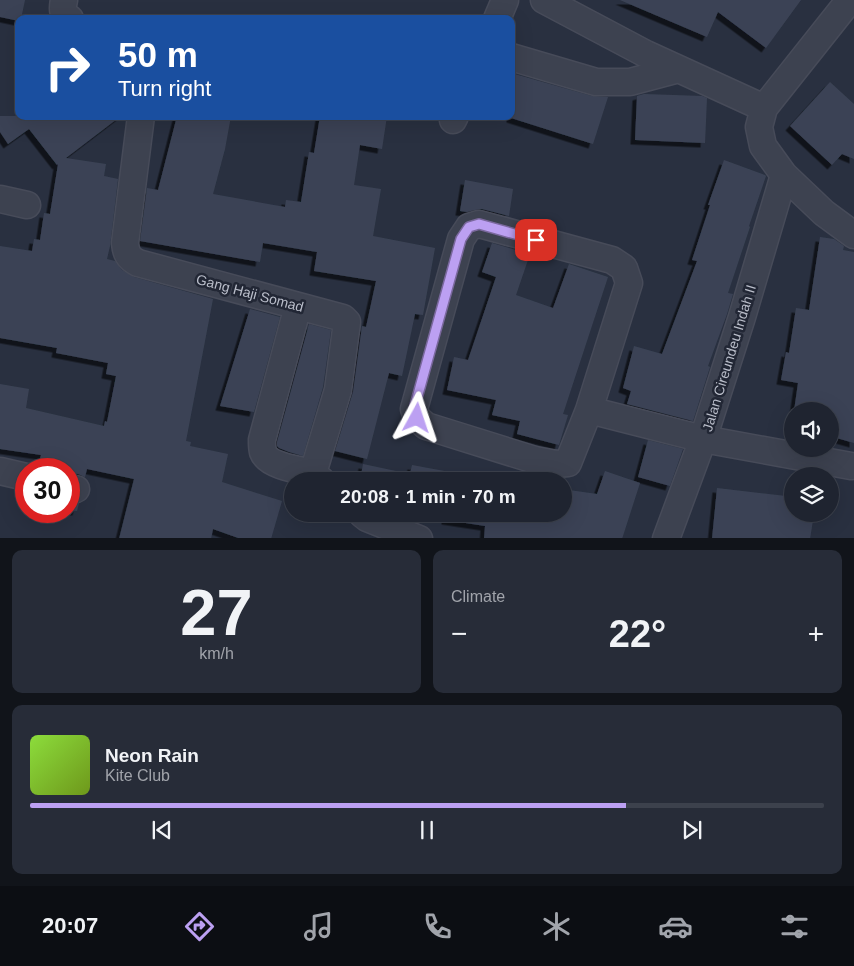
<!DOCTYPE html>
<meta charset="utf-8">
<style>
body{margin:0;font-family:Helvetica,sans-serif;background:#272c38;color:#f1f3f6;height:100vh;display:flex;flex-direction:column;font-size:19px;white-space:nowrap}
*{box-sizing:border-box;margin:0}
p{font-size:16px;color:#a1a4ab}
.icon{flex:none;width:28px;height:28px;fill:none;stroke:currentColor;stroke-width:2;stroke-linecap:round;stroke-linejoin:round}
.map{position:relative;height:538px;overflow:hidden}
.drawer{display:flex;flex-direction:column;gap:12px;padding:12px;background:#11141a;flex:1}
.drawer>*{flex:none}
.hud{position:absolute;left:15px;top:15px;width:500px;height:105px;border-radius:10px;box-shadow:0 5px 20px #0002,0 0 0 1px #3c414c;background:#1a4fa0;color:#fff;overflow:hidden}
.fabs{position:absolute;left:784px;top:402px;display:grid;gap:10px}
.fabs a{display:grid;place-items:center;width:55px;height:55px;border-radius:50%;background:#1f2430;box-shadow:0 5px 20px #0002,0 0 0 1px #3c414c;font-size:25px}
.speed{position:absolute;left:15px;top:458px;display:flex;gap:10px;font-size:25px;font-weight:700;text-align:center}
.speed>*{display:grid;place-content:center;width:65px;height:65px;border-radius:50%;background:#1f2430;box-shadow:0 5px 20px #0002,0 0 0 1px #3c414c;line-height:1}
.speed .limit{border:8px solid #d22;background:#fff;color:#111}
.pin{position:absolute;display:grid;place-items:center;width:42px;height:42px;color:#fff;margin:-21px;border-radius:10px;box-shadow:0 2px 8px #0006}
.me{position:absolute;width:55px;margin:-28px;rotate:5deg;stroke-linejoin:round;filter:drop-shadow(0 0 4px #0008)}
.turn{display:flex;align-items:center;gap:18px;height:105px;padding:0 20px;font-size:22px}
.turn .icon{width:65px;height:65px;stroke-width:2.5}
.turn b{display:block;font-size:35px;line-height:42px}
.big{font-size:38px;font-weight:600;line-height:1.1}
.drawer .card{flex:1;display:flex;flex-direction:column;justify-content:center;gap:8px;min-width:0;padding:0 18px;border-radius:10px;background:#272c38}
.drawer .dial{align-items:center;gap:0}
.dial b{font-size:65px;line-height:1}
.song{display:flex;align-items:center;gap:15px}
.cover{width:60px;height:60px;border-radius:8px;background:linear-gradient(135deg,hsl(90 70% 55%),hsl(80 70% 35%))}
.played{height:5px;border-radius:2px;background:linear-gradient(90deg,#bca0f2 75%,#3c414c 75%)}
.keys{display:flex;justify-content:space-around;direction:ltr}
.heat{display:flex;justify-content:space-between;align-items:center;font-size:28px;direction:ltr}
.drawer .tiles{flex:1;display:grid;gap:12px;grid-template-columns:1fr 1fr}
.card:last-child{grid-column:span 2}
.trip{position:absolute;left:284px;top:472px;width:288px;height:50px;border-radius:25px;background:#1f2430;box-shadow:0 5px 20px #0002,0 0 0 1px #3c414c;font-weight:600;line-height:50px;text-align:center}
.dock{display:flex;height:80px;justify-content:space-around;align-items:center;background:#0c0e13;color:#a1a4ab}
.dock .icon{width:35px;height:35px}
.dock .selected{color:#bca0f2}
.dock b{font-size:22px;color:#f1f3f6}
.map>svg:first-child{display:block}
.building{fill:#3b4355;filter:url(#shadow)}
.lines{fill:none;stroke-linecap:round;stroke-linejoin:round}
.minor-casing{stroke:#474b59;stroke-width:29}
.minor{stroke:#3d4250;stroke-width:26}
.route-casing{stroke:#7a689d;stroke-width:12}
.route{stroke:#bca0f2;stroke-width:9}
.labels{text-anchor:middle;dominant-baseline:central;stroke-width:5;stroke-linejoin:round;paint-order:stroke}
.street-label{font-size:14px;fill:#babeca;stroke:#222735}
</style>
<div class="map">
<svg width="854" height="539" viewBox="0 0 854 539">
<defs>
<filter id="shadow"><feDropShadow dx="-4.5" dy="4.5" stdDeviation="0" flood-color="#0009"/></filter>
</defs>
<rect width="100%" height="100%" fill="#293040"/>
<path class="building" d="M0,0H25L21,19H19V21L0,17Z
M620,0H801L766,48L718,12L707,37Z
M511,73L592,96L608,97L593,144L511,118Z
M830,82L854,104V159L842,154L832,165L790,126Z
M644,94L702,96L707,98L705,143L635,140L637,96Z
M0,116H121L66,158L106,164L104,176L118,179L110,246L107,259L115,261L122,270L134,277L213,299L186,441L191,442L190,446L228,454L222,482L282,501L271,539H241L213,529L211,539H119L134,479L87,469L85,477L78,474L69,473V469H49L38,466L41,455L0,449V384L29,389L26,408L104,426L105,421L107,422L116,376L106,374L108,363L56,353L57,348L0,338V246L32,251L34,239L40,240L44,213L50,214L58,164L57,165L29,129L8,144L0,132Z
M177,116H231L225,149L213,194L285,207L286,200L301,202L309,152L314,153L320,116H387L382,149L360,145L354,185L381,189L373,236L435,248L423,315L415,314L402,376L389,373L367,459L335,451L353,392L362,326L366,327L376,281L314,271L317,252L263,243L260,262L140,241L147,188L158,190Z
M724,160L765,175L766,176L749,226L750,227L728,293L733,294L727,314L708,366L710,367L693,421L627,404L631,391L623,388L634,346L662,354L697,261L692,260L710,205H708Z
M465,180L513,189L509,216L482,209L475,210L467,212L460,211Z
M820,237L834,239L844,246L843,250L854,252V443L833,437L832,447H830V411H794L798,383L781,380L786,352L789,353L796,308L809,310Z
M492,243L530,254L516,295L553,308L569,264L608,277L563,414L568,415L559,445L517,434L520,421L492,415L496,400L447,390L454,357L468,360L496,277L482,272Z
M250,309L280,317L254,412L220,406Z
M309,324L331,330L323,387L303,456L289,452L279,448L277,446V442Z
M648,440L683,449L670,486L638,477Z
M363,464L410,474L412,465L466,475L515,481H360Z
M605,471L640,483L622,539H484L485,526L446,520V517L432,514H562V489L597,494Z
M717,488L786,496V498L792,500V514H814L810,539H712Z
M69,503H79L77,511L69,510Z"/>
<g class="lines">
<g class="minor-casing">
<path id="minor" d="M64,0C62,10 62,12 70,19
M544,0L646,54L764,108
M848,0L845,6L764,108L759,127L763,146L784,175L824,213L854,235
M497,19L505,0
M511,57L596,82H630L679,69
M141,116L125,243C126,253 128,258 138,263L343,318L347,322L338,390L313,473L322,481
M453,120L455,116
M0,199L27,205
M298,306L262,440C262,443 262,448 263,452C268,466 300,470 313,473
M589,410L629,283L624,268L612,260L479,224L469,227L461,239L414,409L417,418L426,426L535,460L556,464L568,463L589,410L703,439L851,466
M0,471L26,477
M69,488L76,489
M362,514L367,518L419,539
M666,539L703,439L742,317L784,175"/>
</g>
<use href="#minor" class="minor"/>
</g>
<g class="lines">
<g class="route-casing">
<path id="route" d="M417,418L414,409L461,239L469,227L479,224L536,240"/>
</g>
<use href="#route" class="route"/>
</g>
<g class="labels">
<g class="street-label">
<text transform="translate(250 293) rotate(15)">Gang Haji Somad</text>
<text transform="translate(729 358) rotate(-73)">Jalan Cireundeu Indah II</text>
</g>
</g>
</svg>
<div class="fabs">
<a><svg class="icon" aria-label="sound" viewBox="0 0 24 24"><path d="M4 9h4l5-4v14l-5-4H4zM17 9q2 3 0 6"/></svg></a>
<a><svg class="icon" aria-label="layers" viewBox="0 0 24 24"><path d="M12 4l9 5-9 5-9-5zM3 14l9 5 9-5"/></svg></a>
</div>
<div class="speed"><div class="limit">30</div></div>
<div class="pin" style="left:536px;top:240px;background:#d93025"><svg class="icon" aria-label="arrive" viewBox="0 0 24 24"><path d="M6 21V4h12l-3 4 3 4H6"/></svg></div>
<svg class="me" style="left:417px;top:418px" viewBox="-20 -20 40 40"><path d="M0-17L14 15 0 8-14 15z" fill="#bca0f2" stroke="#fff" stroke-width="4"/></svg>
<div class="trip">20:08 · 1 min · 70 m</div>
<div class="hud">
<div class="turn"><svg class="icon" aria-label="right" viewBox="0 0 24 24"><path d="M7 20v-9h11M14 6l5 5-5 5"/></svg><div><b>50 m</b>Turn right</div></div>
</div>
</div>
<section class="drawer">
<div class="tiles">
<div class="card dial"><b>27</b><p>km/h</p></div>
<div class="card"><p>Climate</p>
<div class="heat"><a>−</a><b class="big">22°</b><a>+</a></div>
</div>
<div class="card">
<div class="song"><i class="cover"></i><div><b>Neon Rain</b><p>Kite Club</p></div></div>
<div class="played"></div>
<div class="keys"><svg class="icon" aria-label="previous" viewBox="0 0 24 24"><path d="M18 5L8 12l10 7zM5 5v14"/></svg><svg class="icon" aria-label="pause" viewBox="0 0 24 24"><path d="M8 5v14M16 5v14"/></svg><svg class="icon" aria-label="next" viewBox="0 0 24 24"><path d="M6 5l10 7-10 7zM19 5v14"/></svg></div>
</div>
</div>
</section>
<nav class="dock">
<b>20:07</b>
<svg class="icon selected" aria-label="directions" viewBox="0 0 24 24"><path d="M12 3l9 9-9 9-9-9zM9 14v-3h6M13 9l2 2-2 2"/></svg>
<svg class="icon" aria-label="music" viewBox="0 0 24 24"><path d="M9 18V5l10-2v13"/><circle cx="6" cy="18" r="3"/><circle cx="16" cy="16" r="3"/></svg>
<svg class="icon" aria-label="phone" viewBox="0 0 24 24"><path d="M5 4h4l2 5-3 2q2 4 5 5l2-3 5 2v4C11 20 4 13 5 4z"/></svg>
<svg class="icon" aria-label="climate" viewBox="0 0 24 24"><path d="M12 3v18M4 7l16 10M4 17L20 7"/></svg>
<svg class="icon" aria-label="car" viewBox="0 0 24 24"><path d="M5 17H2v-5l4-1 3-4h7l3 4 3 1v5h-3M9 17h6M6 11h13"/><circle cx="7" cy="17" r="2"/><circle cx="17" cy="17" r="2"/></svg>
<svg class="icon" aria-label="filters" viewBox="0 0 24 24"><path d="M4 7h16M4 17h16"/><circle cx="9" cy="7" r="2"/><circle cx="15" cy="17" r="2"/></svg>
</nav>
